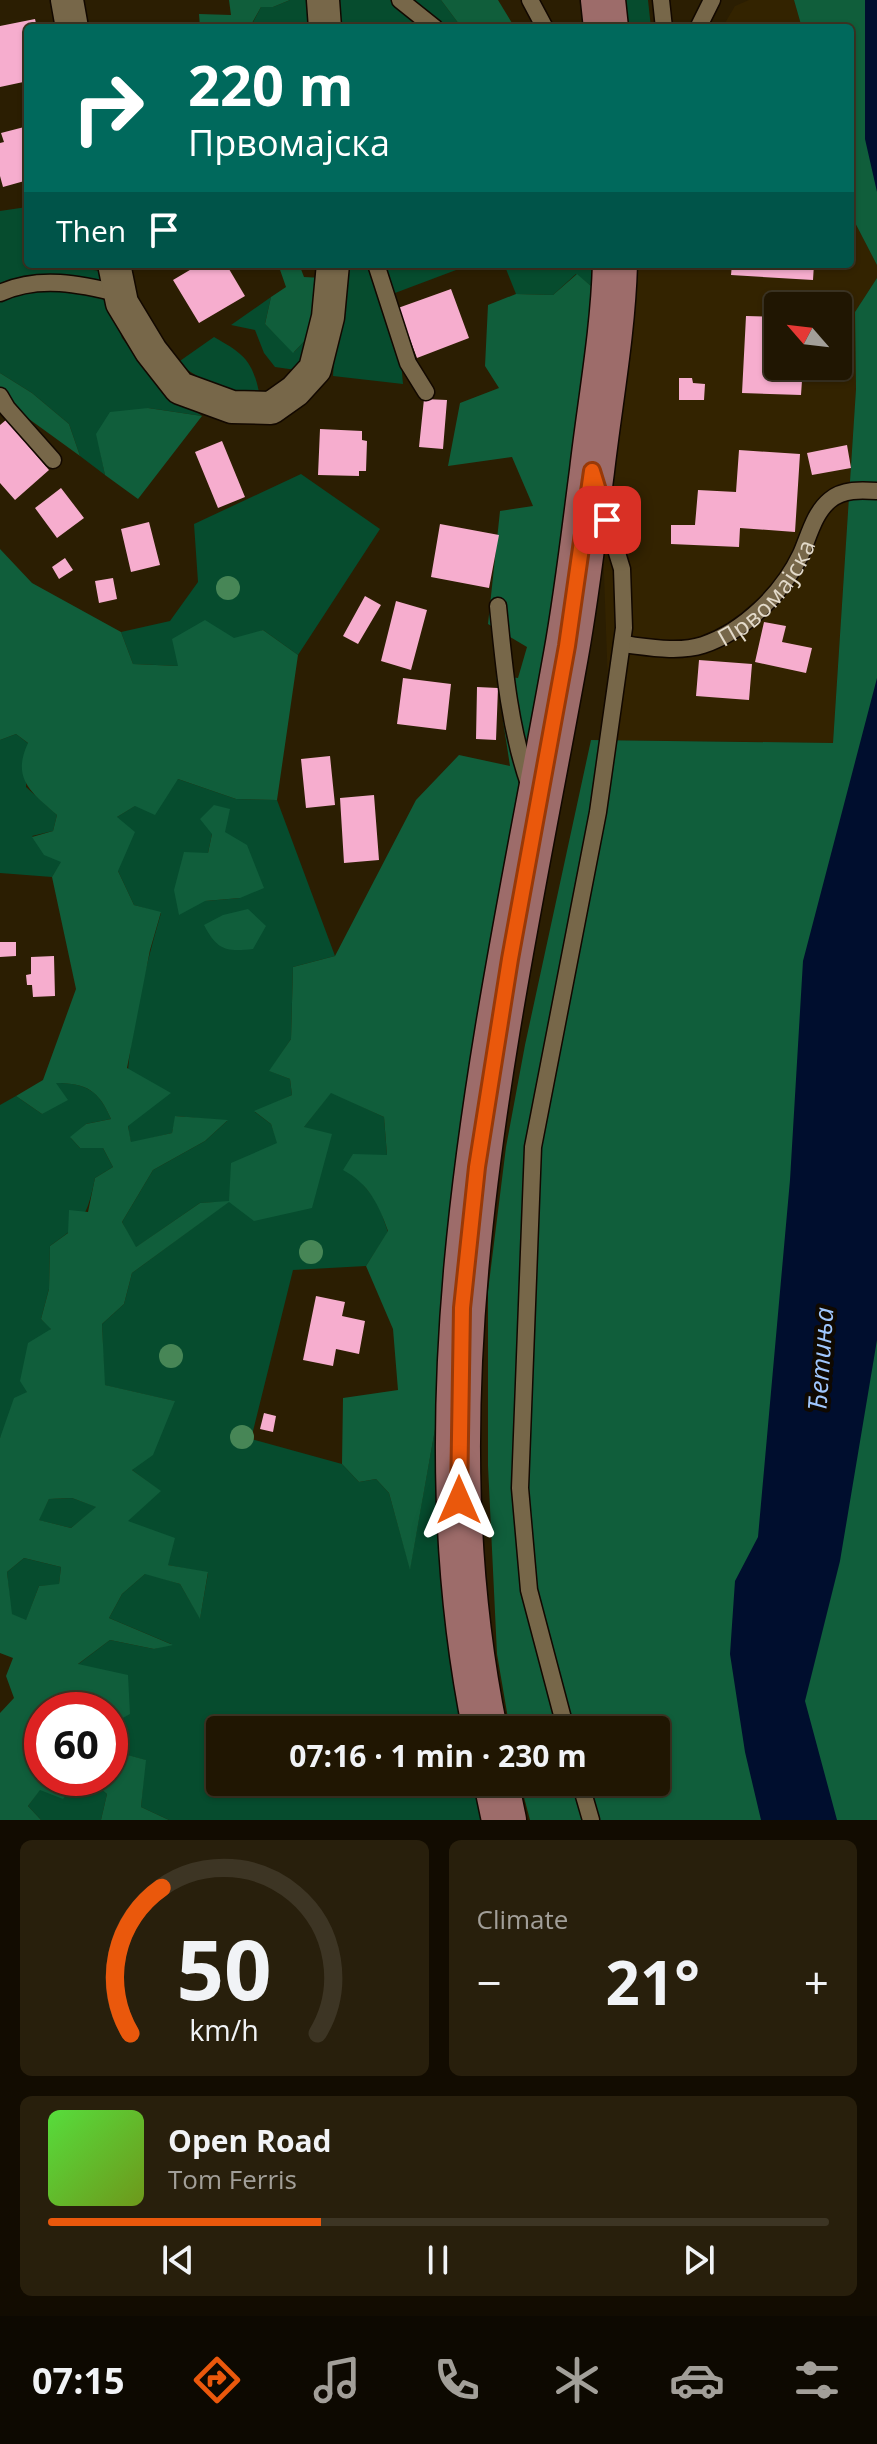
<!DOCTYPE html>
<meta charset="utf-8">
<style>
body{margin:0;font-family:"Open Sans",sans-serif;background:#281f0c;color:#f1f3f6;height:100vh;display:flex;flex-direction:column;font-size:30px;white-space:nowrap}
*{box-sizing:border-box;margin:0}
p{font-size:26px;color:#a29f99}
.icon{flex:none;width:44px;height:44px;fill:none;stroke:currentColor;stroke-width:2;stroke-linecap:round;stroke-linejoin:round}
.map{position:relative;height:1820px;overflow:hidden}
.sheet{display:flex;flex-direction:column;gap:20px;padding:20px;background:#120c01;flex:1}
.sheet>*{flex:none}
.top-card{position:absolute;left:24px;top:24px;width:830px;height:244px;border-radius:8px;box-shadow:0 2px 6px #0004,0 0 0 2px #3d3524;background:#00695c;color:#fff;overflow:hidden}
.needle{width:52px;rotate:298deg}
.tools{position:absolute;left:764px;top:292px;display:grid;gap:16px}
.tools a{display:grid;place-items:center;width:88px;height:88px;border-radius:8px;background:#201602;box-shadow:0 2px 6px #0004,0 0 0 2px #3d3524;font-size:40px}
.speed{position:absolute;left:24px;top:1692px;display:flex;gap:16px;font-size:40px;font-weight:700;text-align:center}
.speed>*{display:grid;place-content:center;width:104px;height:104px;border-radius:50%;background:#201602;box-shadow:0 2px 6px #0004,0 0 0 2px #3d3524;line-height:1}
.speed .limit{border:12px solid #d22;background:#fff;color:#111}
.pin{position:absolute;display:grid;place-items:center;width:68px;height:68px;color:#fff;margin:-34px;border-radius:16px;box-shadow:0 4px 12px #0006}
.me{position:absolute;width:88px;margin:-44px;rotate:0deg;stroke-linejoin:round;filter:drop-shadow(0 0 6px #0008)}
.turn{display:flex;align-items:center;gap:28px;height:168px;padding:0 32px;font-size:36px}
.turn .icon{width:104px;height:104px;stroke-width:2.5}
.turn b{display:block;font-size:56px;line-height:68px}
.then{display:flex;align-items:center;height:76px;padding:0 32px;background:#0003;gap:16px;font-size:30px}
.big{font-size:60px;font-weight:700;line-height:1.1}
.sheet .widget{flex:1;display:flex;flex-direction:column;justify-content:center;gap:12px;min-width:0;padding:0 28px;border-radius:12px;background:#281f0c}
.sheet .dial{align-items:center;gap:0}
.dial svg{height:208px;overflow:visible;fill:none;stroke:#3d3524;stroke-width:7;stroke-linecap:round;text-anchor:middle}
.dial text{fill:#f1f3f6;stroke:none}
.song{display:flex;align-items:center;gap:24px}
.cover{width:96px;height:96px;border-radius:12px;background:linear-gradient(135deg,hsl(110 70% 55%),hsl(80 70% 35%))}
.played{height:8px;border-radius:4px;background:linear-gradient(90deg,#ea580c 35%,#3d3524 35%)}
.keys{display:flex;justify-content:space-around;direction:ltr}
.heat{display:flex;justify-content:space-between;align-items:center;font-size:44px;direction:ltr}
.sheet .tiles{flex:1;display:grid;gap:20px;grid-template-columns:1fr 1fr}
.widget:last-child{grid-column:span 2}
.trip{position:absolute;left:206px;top:1716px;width:464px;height:80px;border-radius:8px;background:#201602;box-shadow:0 2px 6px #0004,0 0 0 2px #3d3524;font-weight:700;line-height:80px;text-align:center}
.tabs{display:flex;height:128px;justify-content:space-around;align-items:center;background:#0d0901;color:#a29f99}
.tabs .icon{width:56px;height:56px}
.tabs .current{color:#ea580c}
.tabs b{font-size:36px;color:#f1f3f6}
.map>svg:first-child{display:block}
.built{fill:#332300;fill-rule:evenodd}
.green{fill:#064c2e;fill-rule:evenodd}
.forest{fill:#105e3b;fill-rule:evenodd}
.water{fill:#000e2e}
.building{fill:#f6adce}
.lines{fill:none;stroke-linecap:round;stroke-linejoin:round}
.service-casing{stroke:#120800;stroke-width:19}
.minor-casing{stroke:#120800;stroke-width:35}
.primary-casing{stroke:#120800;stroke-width:47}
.service{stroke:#776749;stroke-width:16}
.minor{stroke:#776749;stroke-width:32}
.primary{stroke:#9d6c6a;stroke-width:44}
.tree{fill:#478656}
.route-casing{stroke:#983908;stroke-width:20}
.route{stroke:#ea580c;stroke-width:14}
.labels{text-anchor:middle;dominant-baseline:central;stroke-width:8;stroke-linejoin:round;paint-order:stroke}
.street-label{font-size:24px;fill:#e3daca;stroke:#0f0901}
.water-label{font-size:26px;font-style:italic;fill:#a0c7fd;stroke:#0f0901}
</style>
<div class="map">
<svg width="877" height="1820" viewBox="0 0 877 1820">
<rect width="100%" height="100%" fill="#2b1e02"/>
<path class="built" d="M749,0H794L802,28H722L735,6Z
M850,213L877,265V278L855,312L856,389L833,743L610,740L603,548L622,264H850ZM778,306H838V366H778Z"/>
<path class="green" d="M290,0H308L310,28H288L283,23L278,28H256L252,24L261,7H273Z
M337,0H441L462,28H338Z
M617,0H648L651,28H619Z
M27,207L28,238L25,239V260L28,264H52L100,271L122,338L152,376L202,416L148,408L97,434L105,475L80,456L69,424L32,393L0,373V211Z
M340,264H472L395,293L403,384L333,376Z
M504,264H592L591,286L576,274L553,295L516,294Z
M271,297L265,324L294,352L314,331L296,370L275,367L264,353L255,330L231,325Z
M214,337C242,353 252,359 259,392C229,398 201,379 177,363Z
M301,474L380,529L298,655L263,630L178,666L133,664L121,632L170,621L198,582L194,524Z
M16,734L29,744L26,787L57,815L53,831L32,836L62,862L52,877L0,873V740Z
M178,779L236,799L277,800L335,956L293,967L291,1039L270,1071L290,1079L292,1095L255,1112L271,1124L278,1143L229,1201L303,1128L331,1092L384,1117L387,1155L358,1178L378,1203L388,1232L366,1266L293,1270L251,1439L342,1464L359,1482L376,1479L389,1493L410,1568L440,1401L466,1730H220V1782H478L486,1820H169L141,1807L145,1760L110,1750V1725L130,1713L77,1665L110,1640L154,1649L171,1644L109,1618L122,1594L146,1573L180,1584L200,1618L208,1573L168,1565L127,1521L160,1491L132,1470L174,1401L104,1385L102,1324L124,1304L132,1273L228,1202L200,1203L135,1248L122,1222L153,1170L205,1141L227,1121L176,1116L172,1133L131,1143C116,1080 143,975 161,913L134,905L118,871L117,817ZM212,834L240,898L205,901L208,853Z
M55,1083C86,1083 99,1090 111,1119L86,1124L71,1138L80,1148H103L113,1167L95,1178C87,1217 83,1223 50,1246L49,1289L41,1319L51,1328L27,1392L0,1438V1105L16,1096L42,1114Z
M72,1498L97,1507L71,1528L38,1520L49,1499Z
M24,1558L61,1567L59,1585L39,1586L26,1621L11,1614L7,1572Z
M75,1783L95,1784L107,1794L101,1820H41L28,1806L40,1789Z"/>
<path class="forest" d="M229,0H290L273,7H261L252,23L256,28H200L199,14L231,15Z
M441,0H498L515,28H462Z
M794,0H877V265L850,213V28H802Z
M278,264H299L304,277L323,278L314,331L293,353L265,324L271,297L286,287Z
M577,274L591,286L584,404L548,630L452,1186L440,1401L410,1570L389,1493L376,1479L359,1482L342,1464L343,1398L398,1390L393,1329L366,1266L388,1231C379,1205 369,1184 343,1170L353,1154L387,1155L384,1117L331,1093L304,1127L332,1134L312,1208L254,1221L229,1202L132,1273L124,1304L102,1324L105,1385L175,1401L153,1455L132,1470L161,1491L128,1521L175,1538L168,1565L208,1572L200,1619L180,1584L145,1574L122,1594L109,1618L173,1645L154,1649L110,1640L78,1664L128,1675L130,1714L110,1725V1710H93L66,1700L56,1710H42V1724L32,1734L42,1741V1778H110V1750L146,1760L141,1807L169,1820H101L107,1794L95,1784L75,1783L63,1799L40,1790L28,1806L41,1820H0V1713L14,1698L6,1676L13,1658L0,1653V1438L14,1398L27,1392L20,1381L28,1343L51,1329L41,1319L49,1289L50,1246L68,1233L69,1210L88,1212L95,1178L113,1167L103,1148H80L70,1137L86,1124L111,1119C99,1091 87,1083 56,1083L68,1100L42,1114L16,1096L43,1080L76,989L52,877L61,862L44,855L32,837L53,831L57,815C32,793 11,779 28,743L16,734L0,740V549L32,583L121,632L133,664L178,666L172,639L205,620L234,638L263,630L298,655L277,800L236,799L178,779L155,815L135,806L117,817L135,832L118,871L134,905L161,912L150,950L127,1068L171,1093L128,1126L131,1142L172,1133L175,1116L228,1120L205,1141L153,1170L122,1222L136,1247L200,1203L229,1201L231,1163L277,1143L271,1124L254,1111L292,1095L290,1079L269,1071L291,1039L293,967L335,956L416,800L459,755L510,766L496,675L518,678L527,647L488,624L500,511L533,506L512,457L448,466L460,403L499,388L485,366L488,305L516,294L553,295ZM72,1498L96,1507L71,1528L39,1520L49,1499ZM24,1558L61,1567L59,1584L39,1586L26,1620L12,1614L7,1572Z
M877,278V1820H530L520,1782H656V1730H510L497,1654L488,1466V1291L506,1147L525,1045L591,740L833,743L856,389L855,312Z
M0,373L32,393L69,424L80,456L0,398Z
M148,408L202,416L138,499L105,475L96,434L110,412Z
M214,805L230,809L225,832L247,845L264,888L240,898L205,901L179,915L174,890L184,852L208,853L212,834L200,819Z
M248,909L266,926L253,949C226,952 217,950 204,925L223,915Z"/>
<path class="water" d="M865,0H877V192L865,139Z
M877,678V1340L840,1561L805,1701L837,1820H761L745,1752L730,1654L735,1581L758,1537L790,1180L803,961Z"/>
<path class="building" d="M35,19L37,28H28V81L0,87V26Z
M28,126V180L3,187L0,176V143L4,142L1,133Z
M200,264H226L245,296L199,323L173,280Z
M732,264H814L813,280L731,275Z
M451,289L469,338L417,358L398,308Z
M746,316L778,317V366H803L801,395L742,393Z
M679,378H692L693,383L705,384L704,400H679Z
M424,399L447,400L443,449L419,447Z
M6,420L49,470L15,500L0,483V425Z
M320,429L362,431V440L367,441L366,471H359V476L318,475Z
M222,441L245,497L218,508L195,452Z
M847,445L851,468L812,475L807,453Z
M739,450L800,454L795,532L740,528L739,547L671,544V525H695L698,490L736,492Z
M61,488L84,518L57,538L35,508Z
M149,522L160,565L131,572L121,529Z
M440,524L499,535L489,588L431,577Z
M65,558L73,570L59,579L52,567Z
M113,578L117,599L99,603L95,581Z
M365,596L381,605L358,644L343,636Z
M396,601L427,610L411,670L381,661Z
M764,622L786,626L782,642L812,648L806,673L755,662Z
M699,660L752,664L749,700L696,696Z
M403,678L451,684L446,730L397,724Z
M477,687L498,688L496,740L476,739Z
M330,756L335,805L306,808L301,759Z
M374,795L379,860L344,863L340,798Z
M0,942H16V956L0,957Z
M54,956L55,996L33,997L32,985H27L26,975L31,974V957Z
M316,1296L345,1302L342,1316L365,1321L359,1354L336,1349L333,1366L303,1360Z
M264,1413L276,1416L273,1432L260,1429Z"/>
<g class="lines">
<g class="service-casing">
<g id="service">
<path d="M400,0L435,28"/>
<path d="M530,0L545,28"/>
<path d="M661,0L664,28"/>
<path d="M698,28L712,0"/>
<path d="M376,264L408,363L426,392"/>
<path d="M0,293C39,275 81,284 120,294"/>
<path d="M0,396L7,408L53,460"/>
<path d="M498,606C504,666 509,726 529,784"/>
<path id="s1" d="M622,644C648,647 678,653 703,645C744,631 782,594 801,554C809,536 814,513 830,500C843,489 861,490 877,491"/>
<path d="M566,1730L529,1590L520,1488L533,1147L598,812L624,628L622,569L602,504"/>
<path d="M580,1782L591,1820"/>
</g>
</g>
<g class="minor-casing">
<path id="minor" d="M67,0L72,28
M323,0L325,28
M114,264L122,303L151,351L180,388L232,407L271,408L295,391L315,369L328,317L333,264"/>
</g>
<g class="primary-casing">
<path id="primary" d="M603,0L606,28
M485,1730C412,1372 503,1007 566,655C577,594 584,532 592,471C600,402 613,333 615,264
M496,1782L504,1820"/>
</g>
<use href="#service" class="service"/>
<use href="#minor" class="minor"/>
<use href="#primary" class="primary"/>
</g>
<g class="tree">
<circle cx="228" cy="588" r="12"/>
<circle cx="311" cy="1252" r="12"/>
<circle cx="171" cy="1356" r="12"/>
<circle cx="242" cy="1437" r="12"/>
</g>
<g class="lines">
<g class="route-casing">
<path id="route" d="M459,1500L462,1308L477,1167L510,959L567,646L592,471L607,520"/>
</g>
<use href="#route" class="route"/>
</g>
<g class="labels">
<g class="street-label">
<text stroke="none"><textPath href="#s1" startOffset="166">Првомајска</textPath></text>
</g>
<g class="water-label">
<text transform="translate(820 1359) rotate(-86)">Ђетиња</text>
</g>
</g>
</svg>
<div class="tools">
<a><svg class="needle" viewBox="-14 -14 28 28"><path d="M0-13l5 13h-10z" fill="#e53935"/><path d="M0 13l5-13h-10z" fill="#a29f99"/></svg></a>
</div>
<div class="speed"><div class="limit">60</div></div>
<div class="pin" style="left:607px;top:520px;background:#d93025"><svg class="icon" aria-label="arrive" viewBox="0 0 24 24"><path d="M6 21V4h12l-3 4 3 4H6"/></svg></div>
<svg class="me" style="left:459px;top:1500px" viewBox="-20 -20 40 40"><path d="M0-17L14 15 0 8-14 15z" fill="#ea580c" stroke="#fff" stroke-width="4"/></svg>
<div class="trip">07:16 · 1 min · 230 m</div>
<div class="top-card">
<div class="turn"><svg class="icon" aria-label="right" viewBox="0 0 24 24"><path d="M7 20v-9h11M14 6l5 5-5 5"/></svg><div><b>220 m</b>Првомајска</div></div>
<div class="then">Then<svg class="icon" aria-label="arrive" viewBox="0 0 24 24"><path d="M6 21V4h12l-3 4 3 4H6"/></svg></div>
</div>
</div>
<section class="sheet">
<div class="tiles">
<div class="widget dial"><svg viewBox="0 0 100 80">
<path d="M14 69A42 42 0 1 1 86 69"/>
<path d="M14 69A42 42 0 0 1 26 13" stroke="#ea580c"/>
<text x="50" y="56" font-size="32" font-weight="700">50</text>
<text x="50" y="72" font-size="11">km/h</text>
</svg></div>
<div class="widget"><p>Climate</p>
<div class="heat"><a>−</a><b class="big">21°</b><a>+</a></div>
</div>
<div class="widget">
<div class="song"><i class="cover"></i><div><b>Open Road</b><p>Tom Ferris</p></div></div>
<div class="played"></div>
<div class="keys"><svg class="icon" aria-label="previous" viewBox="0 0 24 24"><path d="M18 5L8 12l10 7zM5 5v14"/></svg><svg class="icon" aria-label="pause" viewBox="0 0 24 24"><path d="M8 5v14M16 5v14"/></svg><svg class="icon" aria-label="next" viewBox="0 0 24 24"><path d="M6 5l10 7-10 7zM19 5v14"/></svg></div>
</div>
</div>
</section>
<nav class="tabs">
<b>07:15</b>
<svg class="icon current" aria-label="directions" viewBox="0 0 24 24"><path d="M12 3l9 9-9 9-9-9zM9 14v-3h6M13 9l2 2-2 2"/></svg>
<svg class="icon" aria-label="music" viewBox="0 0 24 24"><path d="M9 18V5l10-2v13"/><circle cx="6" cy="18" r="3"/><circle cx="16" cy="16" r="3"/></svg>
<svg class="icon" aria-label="phone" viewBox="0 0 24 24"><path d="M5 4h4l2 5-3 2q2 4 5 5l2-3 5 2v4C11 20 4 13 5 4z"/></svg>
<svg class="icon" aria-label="climate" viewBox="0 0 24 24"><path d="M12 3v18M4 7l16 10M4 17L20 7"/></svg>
<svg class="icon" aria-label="car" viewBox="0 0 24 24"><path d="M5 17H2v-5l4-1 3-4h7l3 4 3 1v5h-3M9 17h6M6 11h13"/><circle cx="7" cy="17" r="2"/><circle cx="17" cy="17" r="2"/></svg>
<svg class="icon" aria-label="filters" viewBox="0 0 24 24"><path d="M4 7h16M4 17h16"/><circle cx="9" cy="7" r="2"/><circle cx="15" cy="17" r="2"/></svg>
</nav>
